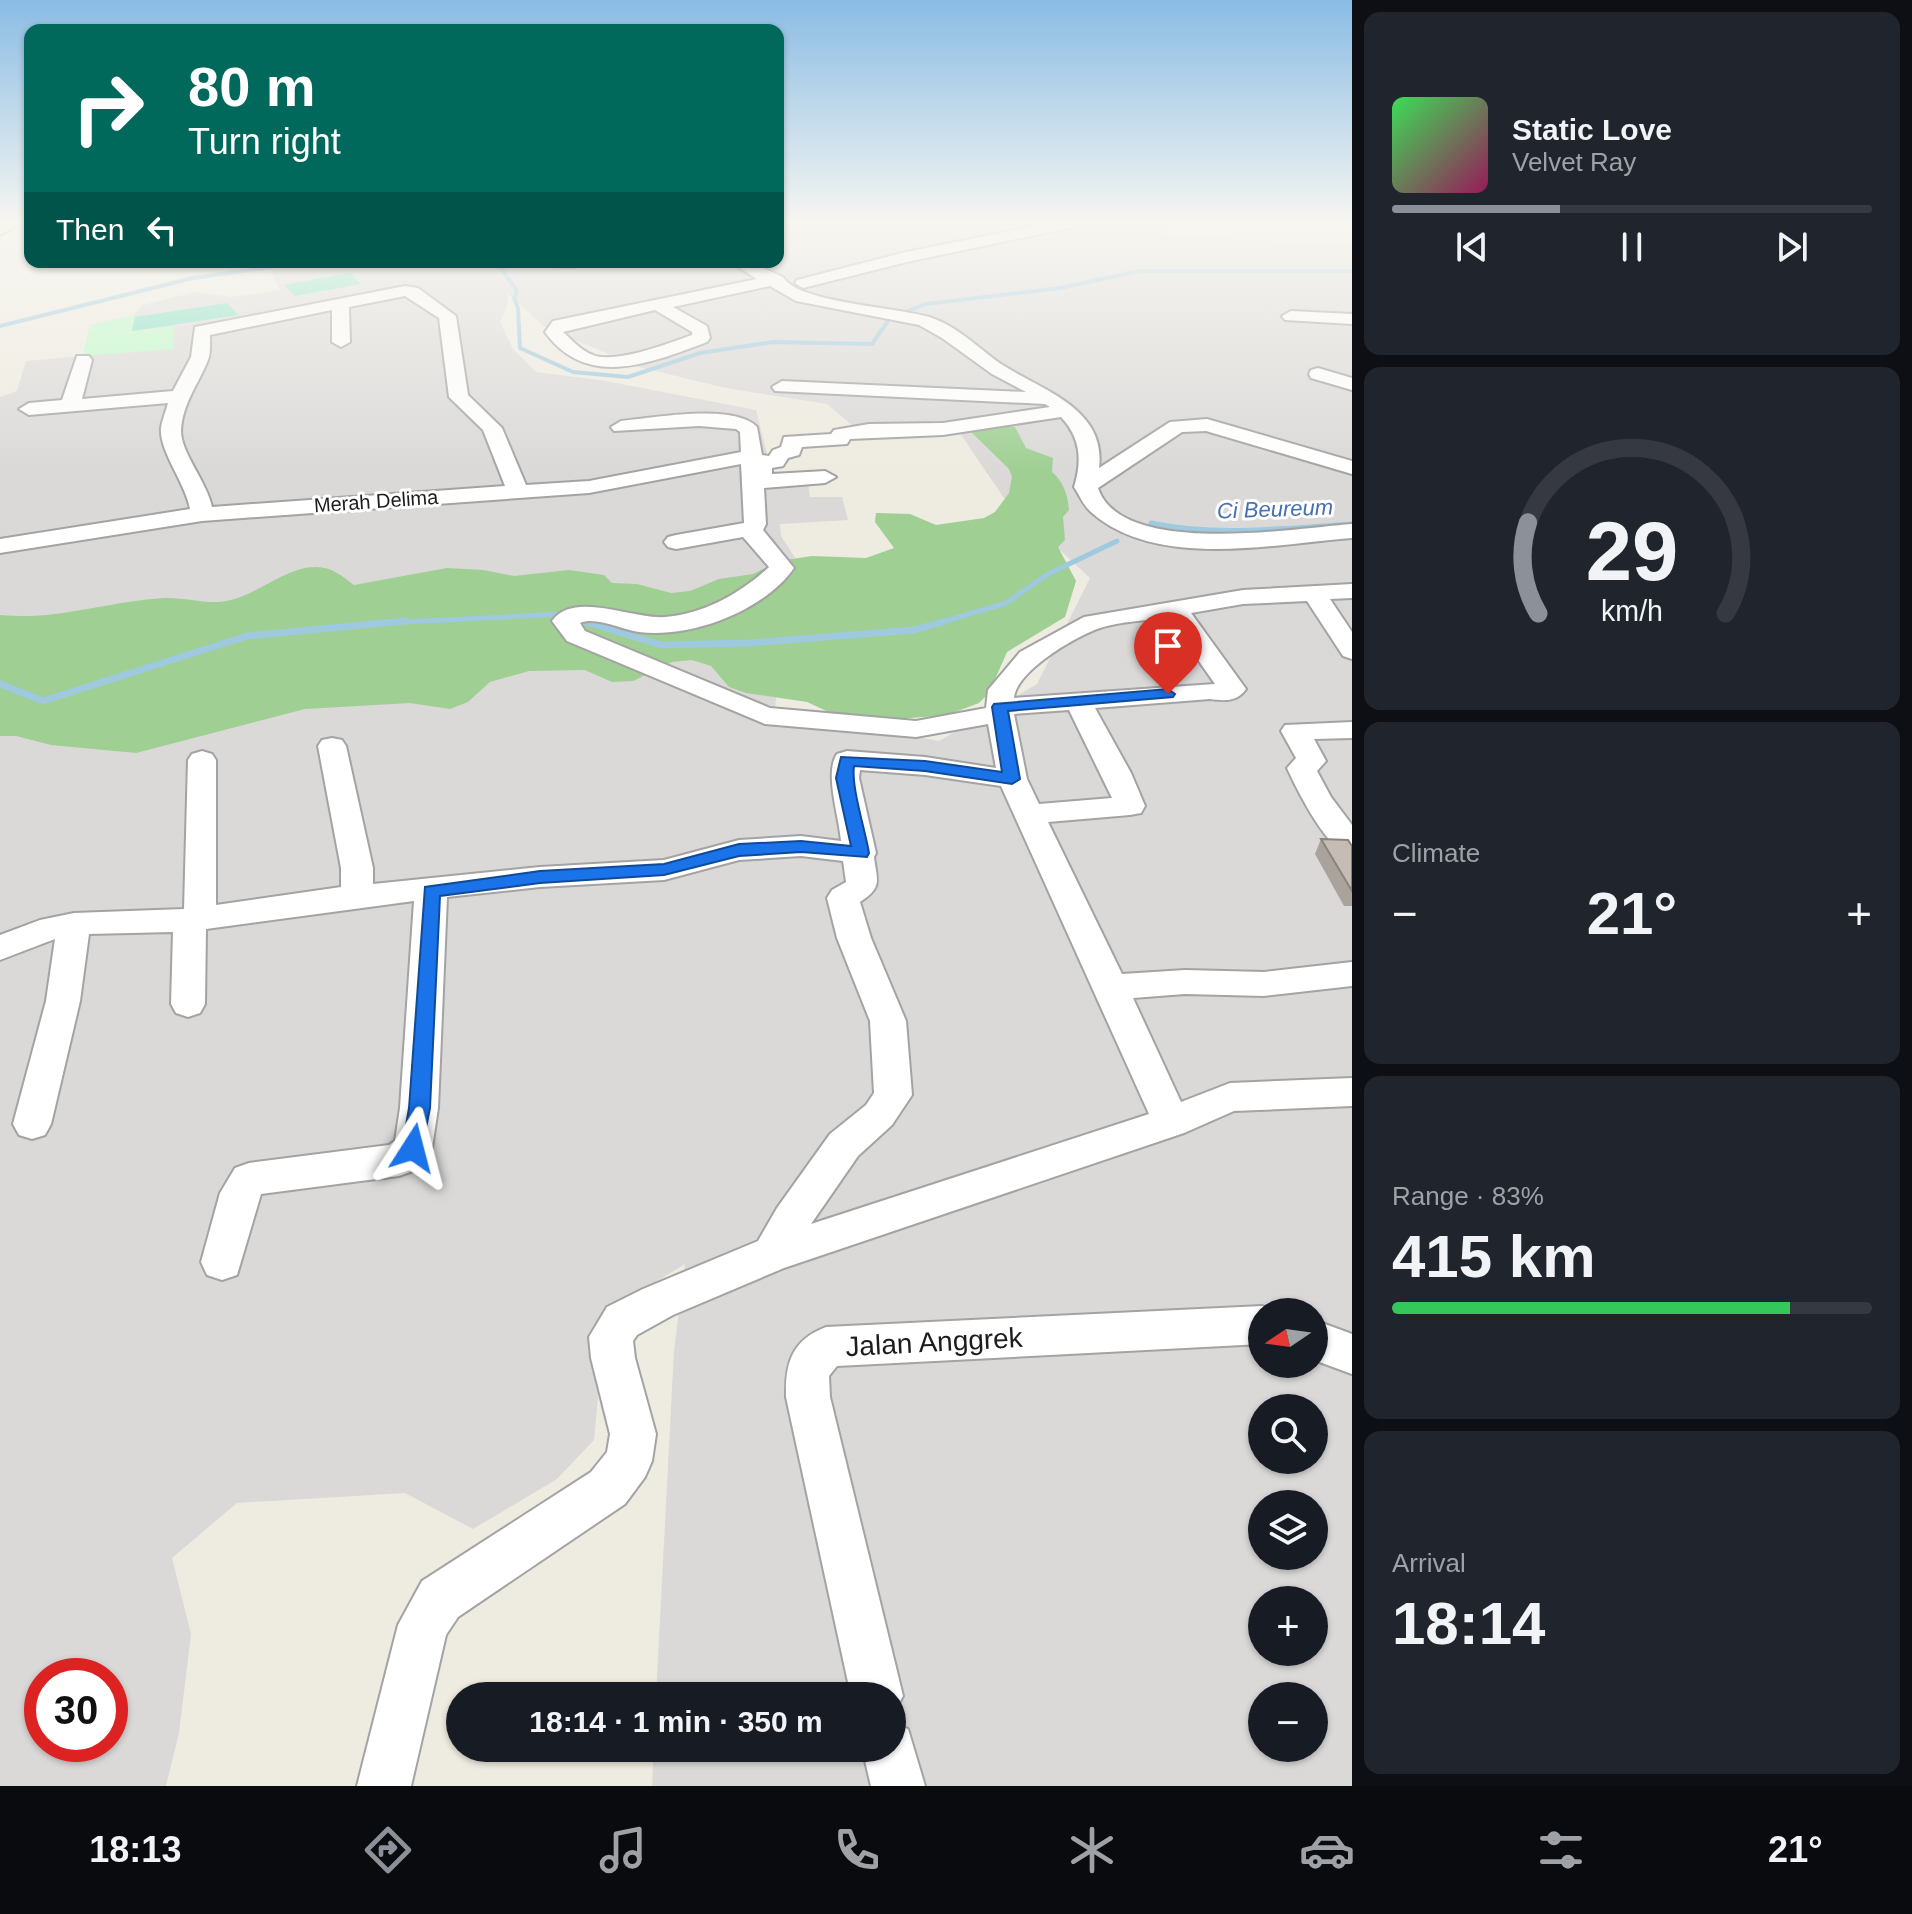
<!DOCTYPE html>
<meta charset="utf-8">
<style>
body{margin:0;font-family:Arial,sans-serif;background:#20242c;color:#f1f3f6;height:100vh;display:flex;flex-direction:column;font-size:30px;white-space:nowrap}
*{box-sizing:border-box;margin:0}
p{font-size:26px;color:#9ea1a6}
.icon{flex:none;width:44px;height:44px;fill:none;stroke:currentColor;stroke-width:2;stroke-linecap:round;stroke-linejoin:round}
.map{position:relative;flex:1;overflow:hidden}
.details{display:flex;flex-direction:column;gap:12px;padding:12px;background:#0d0f14;width:560px}
.details>*{flex:none}
.banner{position:absolute;left:24px;top:24px;width:760px;height:244px;border-radius:16px;box-shadow:0 2px 6px #0004;background:#00695c;color:#fff;overflow:hidden}
.needle{width:52px;rotate:257deg}
.buttons{position:absolute;left:1248px;top:1298px;display:grid;gap:16px}
.buttons a{display:grid;place-items:center;width:80px;height:80px;border-radius:50%;background:#171b24;box-shadow:0 2px 6px #0004;font-size:40px}
.speed{position:absolute;left:24px;top:1658px;display:flex;gap:16px;font-size:40px;font-weight:700;text-align:center}
.speed>*{display:grid;place-content:center;width:104px;height:104px;border-radius:50%;background:#171b24;box-shadow:0 2px 6px #0004;line-height:1}
.speed .limit{border:12px solid #d22;background:#fff;color:#111}
.pin{position:absolute;display:grid;place-items:center;width:68px;height:68px;color:#fff;margin:-82px -34px;border-radius:50% 50% 50% 0;rotate:-45deg;box-shadow:0 0 8px #0007}
.pin .icon{rotate:45deg}
.me{position:absolute;width:88px;margin:-44px;rotate:9deg;stroke-linejoin:round;filter:drop-shadow(0 0 6px #0008)}
.turn{display:flex;align-items:center;gap:28px;height:168px;padding:0 32px;font-size:36px}
.turn .icon{width:104px;height:104px;stroke-width:2.5}
.turn b{display:block;font-size:56px;line-height:68px}
.then{display:flex;align-items:center;height:76px;padding:0 32px;background:#0003;gap:16px;font-size:30px}
.big{font-size:60px;font-weight:700;line-height:1.1}
.details .widget{flex:1;display:flex;flex-direction:column;justify-content:center;gap:12px;min-width:0;padding:0 28px;border-radius:16px;background:#20242c}
.details .dial{align-items:center;gap:0}
.dial svg{height:208px;overflow:visible;fill:none;stroke:#363941;stroke-width:7;stroke-linecap:round;text-anchor:middle}
.dial text{fill:#f1f3f6;stroke:none}
.song{display:flex;align-items:center;gap:24px}
.cover{width:96px;height:96px;border-radius:12px;background:linear-gradient(135deg,hsl(130 70% 55%),hsl(330 70% 35%))}
.played{height:8px;border-radius:4px;background:linear-gradient(90deg,#8c9099 35%,#363941 35%)}
.keys{display:flex;justify-content:space-around;direction:ltr}
.heat{display:flex;justify-content:space-between;align-items:center;font-size:44px;direction:ltr}
.charge{height:12px;border-radius:6px;background:linear-gradient(90deg,#34c759 83%,#363941 0)}
.trip{position:absolute;left:446px;top:1682px;width:460px;height:80px;border-radius:40px;background:#171b24;box-shadow:0 2px 6px #0004;font-weight:700;line-height:80px;text-align:center}
.dock{display:flex;height:128px;justify-content:space-around;align-items:center;background:#090b0e;color:#9ea1a6}
.dock .icon{width:56px;height:56px}
.dock .on{color:#8c9099}
.dock b{font-size:36px;color:#f1f3f6}
main{display:flex;flex:1;min-height:0}
.map>svg:first-child{display:block}
.residential{fill:#dad9d8;fill-rule:evenodd}
.forest{fill:#9fcf93}
.park{fill:#bafbc5}
.pitch{fill:#7ae1c3}
.lines{fill:none;stroke-linecap:round;stroke-linejoin:round}
.stream-far2{stroke:#9ec9de;stroke-width:4}
.stream-far1{stroke:#9ec9de;stroke-width:5}
.stream{stroke:#9ec9de;stroke-width:7}
.minor-casing{stroke:#a3a3a3;stroke-width:4}
.secondary-casing{stroke:#5d7500;stroke-width:4}
.minor{fill:#fff;fill-rule:evenodd}
.secondary{fill:#f1fcb0;fill-rule:evenodd}
.wall{fill:#a9a39b}
.building{fill:#c5bdb4;stroke:#8a847e;stroke-width:2}
.route{fill:#1a73e8;stroke:#114b97;stroke-width:2}
.labels{text-anchor:middle;dominant-baseline:central;stroke-width:6;stroke-linejoin:round;paint-order:stroke}
.far-street-label{font-size:20px;fill:#1c1c1c;stroke:#fff}
.far-water-label{font-size:22px;font-style:italic;fill:#456fae;stroke:#fff}
.near-street-label{font-size:28px;fill:#1c1c1c;stroke:#fff}
</style>
<main>
<div class="map">
<svg width="1352" height="1786" viewBox="0 0 1352 1786">
<rect width="100%" height="100%" fill="#eeebe0"/>
<path class="residential" d="M778,223H1159L1165,236L1352,244V1786H652L654,1748H892V1696H656L674,1351L685,1264L606,1312L594,1440L557,1479L473,1529L405,1493L237,1503L172,1558L191,1634L179,1733L166,1786H0V397L17,391L26,361L83,356L90,325L134,315L143,305L195,292L230,297L280,290L269,269L377,266L406,262H778ZM507,293L545,327L639,367L726,388L827,404L860,432L957,429L1004,498L1090,578L1037,684L939,741L775,711L778,669L805,573L781,536L780,524L848,520L842,497H810L808,482H774L756,410L606,381L536,372L513,349L500,322L508,303ZM1262,1312H1314V1364H1262ZM1262,1408H1314V1460H1262ZM1262,1504H1314V1556H1262ZM1262,1600H1314V1652H1262ZM42,1676H110V1744H42ZM1262,1696H1314V1748H1262Z"/>
<path class="forest" d="M974,422L1015,427L1026,448L1053,458L1052,472C1063,481 1068,495 1069,510L1063,517L1065,540L1058,547L1076,581L1065,617L1007,652L989,693L979,703L947,715L862,722L842,718L807,702L746,693L729,687L711,666L692,660L672,662L633,681L612,682L585,670L529,671L490,682L468,702L450,709L410,703L305,709L136,753L51,745L16,736H0V615C56,621 109,601 164,598C187,597 209,606 231,600C260,593 286,567 316,567C332,567 342,576 354,585L447,568L483,570L514,576L569,570L604,575L612,583L637,584L671,593L690,591L719,579L753,574L779,561L812,556L866,558L894,548L875,522L876,513L910,514L936,525L984,518L995,512L1009,493L1012,477L1009,469L967,428Z"/>
<path class="park" d="M134,315L133,331L174,326L173,349L83,356L90,325Z"/>
<path class="pitch" d="M350,273L361,284L295,296L284,285Z
M227,303L238,315L132,331L135,317Z"/>
<g class="lines">
<path class="stream-far2" d="M474,262L500,267L517,291L514,298L518,308L520,348L573,372L628,377L700,353L773,342L872,344L890,318L926,304L1060,288L1140,271H1352
M0,326L193,278L286,265L354,262"/>
<path class="stream-far1" d="M1151,523C1217,537 1285,528 1352,524
M384,623L562,614L589,623
M939,623L1006,603L1048,574L1117,541"/>
<path class="stream" d="M583,621L661,645L748,643L914,630L946,621
M0,684L43,701L247,636L405,621"/>
<g class="minor-casing">
<path id="minor" d="M778,223H792L778,229Z
M1050,223H1080L1073,227L907,262L803,288L795,283L797,280L906,252Z
M551,262H584C577,269 558,269 551,262Z
M730,262H750L783,277C798,303 897,307 929,317C956,325 978,348 1001,364C1041,390 1107,408 1099,468L1170,422L1207,419L1352,461V474L1206,431L1182,432L1098,488C1121,558 1296,528 1352,524V538C1273,544 1156,570 1091,512C1083,505 1080,496 1074,487C1082,461 1081,438 1061,417L943,435L850,439L847,444L802,447L799,455L788,458L783,466L772,468V474L825,471L836,477L825,483L764,488L766,524L763,530L794,568C764,611 690,639 639,632C622,630 596,616 580,623L585,631L770,708L916,721L986,708L988,690L1020,652L1084,617L1243,590L1352,584V598L1330,599L1352,632V659L1343,656L1307,601L1243,604L1191,613L1246,689C1237,702 1224,701 1210,699L1095,708L1131,773L1145,806L1141,813L1130,815L1048,822L1122,974L1185,970L1264,972L1352,962V986L1264,996L1185,994L1133,998L1181,1102L1230,1083L1352,1078V1106L1234,1111L1184,1133L784,1268L673,1315L637,1335L633,1341L635,1358L656,1434L652,1461L645,1477L625,1504L458,1617L446,1635L411,1786H357L398,1625L422,1581L591,1472L607,1452L610,1434L591,1358L589,1337L607,1307L643,1289L758,1241L777,1208L830,1134L866,1105L874,1093L870,1021L837,938L827,898L832,890L846,882L843,861L801,856L739,860L664,880L540,887L447,897L438,1108L432,1148L427,1159L413,1171L399,1176L261,1194L237,1275L222,1280L207,1275L201,1262L220,1193L235,1168L249,1163L389,1145L395,1141L400,1108L414,901L206,929L205,1004L200,1013L188,1017L176,1013L171,1004L173,932L89,934L80,1001L51,1124L45,1135L32,1139L19,1135L13,1124L46,1001L55,939L0,960V935L40,920L74,913L184,909L188,760L192,754L202,751L212,754L216,760V905L341,887V868L318,746L322,740L332,738L342,740L346,746L373,868V884L540,867L664,860L739,840L801,836L841,841C839,816 824,773 837,754L847,751L925,757L996,768L988,724L916,737L765,724L567,641L552,621C574,590 633,620 665,617C704,614 741,593 769,567L743,537L676,549L668,547L664,542L668,537L676,535L744,523L741,464L589,493L202,521L0,553V539L190,509C186,484 159,451 161,428C162,420 166,411 168,403L29,415L19,409L29,403L62,400L77,356H89L92,360L82,399L173,391L191,357L195,327L405,286L418,288L456,316L468,395L502,428L526,485L589,481L741,452L740,432L736,429L699,426L614,431L611,427L621,421C654,418 733,403 757,427L762,455L769,456L773,450L781,447L784,437L831,434L834,430L869,424L943,423L1050,407L1045,404L775,391L772,387L782,381L1026,392L992,374L942,338L919,325L796,301L770,286L673,307L707,326L710,338L707,342C651,363 587,390 545,332L553,321L757,279ZM405,296L439,318L449,397L483,430L505,486L212,507C207,482 181,453 181,431C182,404 199,383 208,360C211,352 210,343 210,335L332,310V342L341,347L350,342L349,307ZM655,310L692,332V335C670,343 615,364 593,355C581,351 572,340 563,332ZM1168,617L1215,684L1014,698C1016,671 1076,636 1100,628C1121,621 1146,621 1168,617ZM1069,710L1112,798L1039,804L1027,779L1014,714ZM860,770L925,775L1001,786L1149,1114L811,1224L858,1156L892,1125L912,1095L906,1021L871,938L860,902C883,887 877,881 874,857L876,853L859,778Z
M1291,311L1352,314V324L1285,320L1282,316Z
M1318,368L1352,378V390L1311,378L1309,374L1311,370Z
M1352,722V738L1314,739L1326,761L1317,771L1331,797L1352,825V857C1327,850 1298,792 1287,768L1296,758L1281,731L1285,725Z
M1262,1306L1278,1312H1262V1344L837,1366L829,1376L830,1397L903,1696L892,1716V1696H851L786,1397C785,1363 792,1340 826,1327Z
M1314,1320L1352,1334V1374L1314,1360Z
M892,1722L908,1729L925,1786H871L862,1748H892Z"/>
</g>
<g class="secondary-casing">
<path id="secondary" d="M0,223H22L0,235Z"/>
</g>
<use href="#minor" class="minor"/>
<use href="#secondary" class="secondary"/>
</g>
<path class="wall" d="M1321,839L1352,846V906H1344L1315,854Z"/>
<path class="building" d="M1321,839L1348,840L1352,846V891Z"/>
<linearGradient id="sky" x2="0" y2="1"><stop stop-color="#8abce4"/><stop offset="0.47" stop-color="#f7f6f1"/><stop offset="1" stop-color="#f7f6f1" stop-opacity="0"/></linearGradient>
<rect width="1352" height="473" fill="url(#sky)"/>
<path class="route" d="M1168,689L1175,694L1173,697L1008,711L1020,779L1012,784L925,771L854,766C851,787 865,829 869,853L867,857L801,852L739,856L664,875L540,883L440,896L430,1108L421,1154L413,1157L405,1154L402,1148L409,1108L425,887L540,871L664,864L739,844L801,841L851,846L836,778L841,757L925,761L1002,772L992,707L994,704Z"/>
<g class="labels">
<g class="far-street-label">
<text transform="translate(376 501) rotate(-4)">Merah Delima</text>
</g>
<g class="far-water-label">
<text transform="translate(1275 509) rotate(-2)">Ci Beureum</text>
</g>
<g class="near-street-label">
<text transform="translate(934 1342) rotate(-3)">Jalan Anggrek</text>
</g>
</g>
</svg>
<div class="buttons">
<a><svg class="needle" viewBox="-14 -14 28 28"><path d="M0-13l5 13h-10z" fill="#e53935"/><path d="M0 13l5-13h-10z" fill="#9ea1a6"/></svg></a>
<a><svg class="icon" aria-label="search" viewBox="0 0 24 24"><circle cx="10" cy="10" r="6"/><path d="M15 15l6 6"/></svg></a>
<a><svg class="icon" aria-label="layers" viewBox="0 0 24 24"><path d="M12 4l9 5-9 5-9-5zM3 14l9 5 9-5"/></svg></a>
<a>+</a>
<a>−</a>
</div>
<div class="speed"><div class="limit">30</div></div>
<div class="pin" style="left:1168px;top:694px;background:#d93025"><svg class="icon" aria-label="arrive" viewBox="0 0 24 24"><path d="M6 21V4h12l-3 4 3 4H6"/></svg></div>
<svg class="me" style="left:413px;top:1148px" viewBox="-20 -20 40 40"><path d="M0-17L14 15 0 8-14 15z" fill="#1a73e8" stroke="#fff" stroke-width="4"/></svg>
<div class="trip">18:14 · 1 min · 350 m</div>
<div class="banner">
<div class="turn"><svg class="icon" aria-label="right" viewBox="0 0 24 24"><path d="M7 20v-9h11M14 6l5 5-5 5"/></svg><div><b>80 m</b>Turn right</div></div>
<div class="then">Then<svg class="icon" aria-label="left" viewBox="0 0 24 24"><path d="M17 20v-9H6M10 6l-5 5 5 5"/></svg></div>
</div>
</div>
<section class="details">
<div class="widget">
<div class="song"><i class="cover"></i><div><b>Static Love</b><p>Velvet Ray</p></div></div>
<div class="played"></div>
<div class="keys"><svg class="icon" aria-label="previous" viewBox="0 0 24 24"><path d="M18 5L8 12l10 7zM5 5v14"/></svg><svg class="icon" aria-label="pause" viewBox="0 0 24 24"><path d="M8 5v14M16 5v14"/></svg><svg class="icon" aria-label="next" viewBox="0 0 24 24"><path d="M6 5l10 7-10 7zM19 5v14"/></svg></div>
</div>
<div class="widget dial"><svg viewBox="0 0 100 80">
<path d="M14 69A42 42 0 1 1 86 69"/>
<path d="M14 69A42 42 0 0 1 10 34" stroke="#8c9099"/>
<text x="50" y="56" font-size="32" font-weight="700">29</text>
<text x="50" y="72" font-size="11">km/h</text>
</svg></div>
<div class="widget"><p>Climate</p>
<div class="heat"><a>−</a><b class="big">21°</b><a>+</a></div>
</div>
<div class="widget"><p>Range · 83%</p><b class="big">415 km</b><div class="charge"></div></div>
<div class="widget"><p>Arrival</p><b class="big">18:14</b></div>
</section>
</main>
<nav class="dock">
<b>18:13</b>
<svg class="icon on" aria-label="directions" viewBox="0 0 24 24"><path d="M12 3l9 9-9 9-9-9zM9 14v-3h6M13 9l2 2-2 2"/></svg>
<svg class="icon" aria-label="music" viewBox="0 0 24 24"><path d="M9 18V5l10-2v13"/><circle cx="6" cy="18" r="3"/><circle cx="16" cy="16" r="3"/></svg>
<svg class="icon" aria-label="phone" viewBox="0 0 24 24"><path d="M5 4h4l2 5-3 2q2 4 5 5l2-3 5 2v4C11 20 4 13 5 4z"/></svg>
<svg class="icon" aria-label="climate" viewBox="0 0 24 24"><path d="M12 3v18M4 7l16 10M4 17L20 7"/></svg>
<svg class="icon" aria-label="car" viewBox="0 0 24 24"><path d="M5 17H2v-5l4-1 3-4h7l3 4 3 1v5h-3M9 17h6M6 11h13"/><circle cx="7" cy="17" r="2"/><circle cx="17" cy="17" r="2"/></svg>
<svg class="icon" aria-label="filters" viewBox="0 0 24 24"><path d="M4 7h16M4 17h16"/><circle cx="9" cy="7" r="2"/><circle cx="15" cy="17" r="2"/></svg>
<b>21°</b>
</nav>
